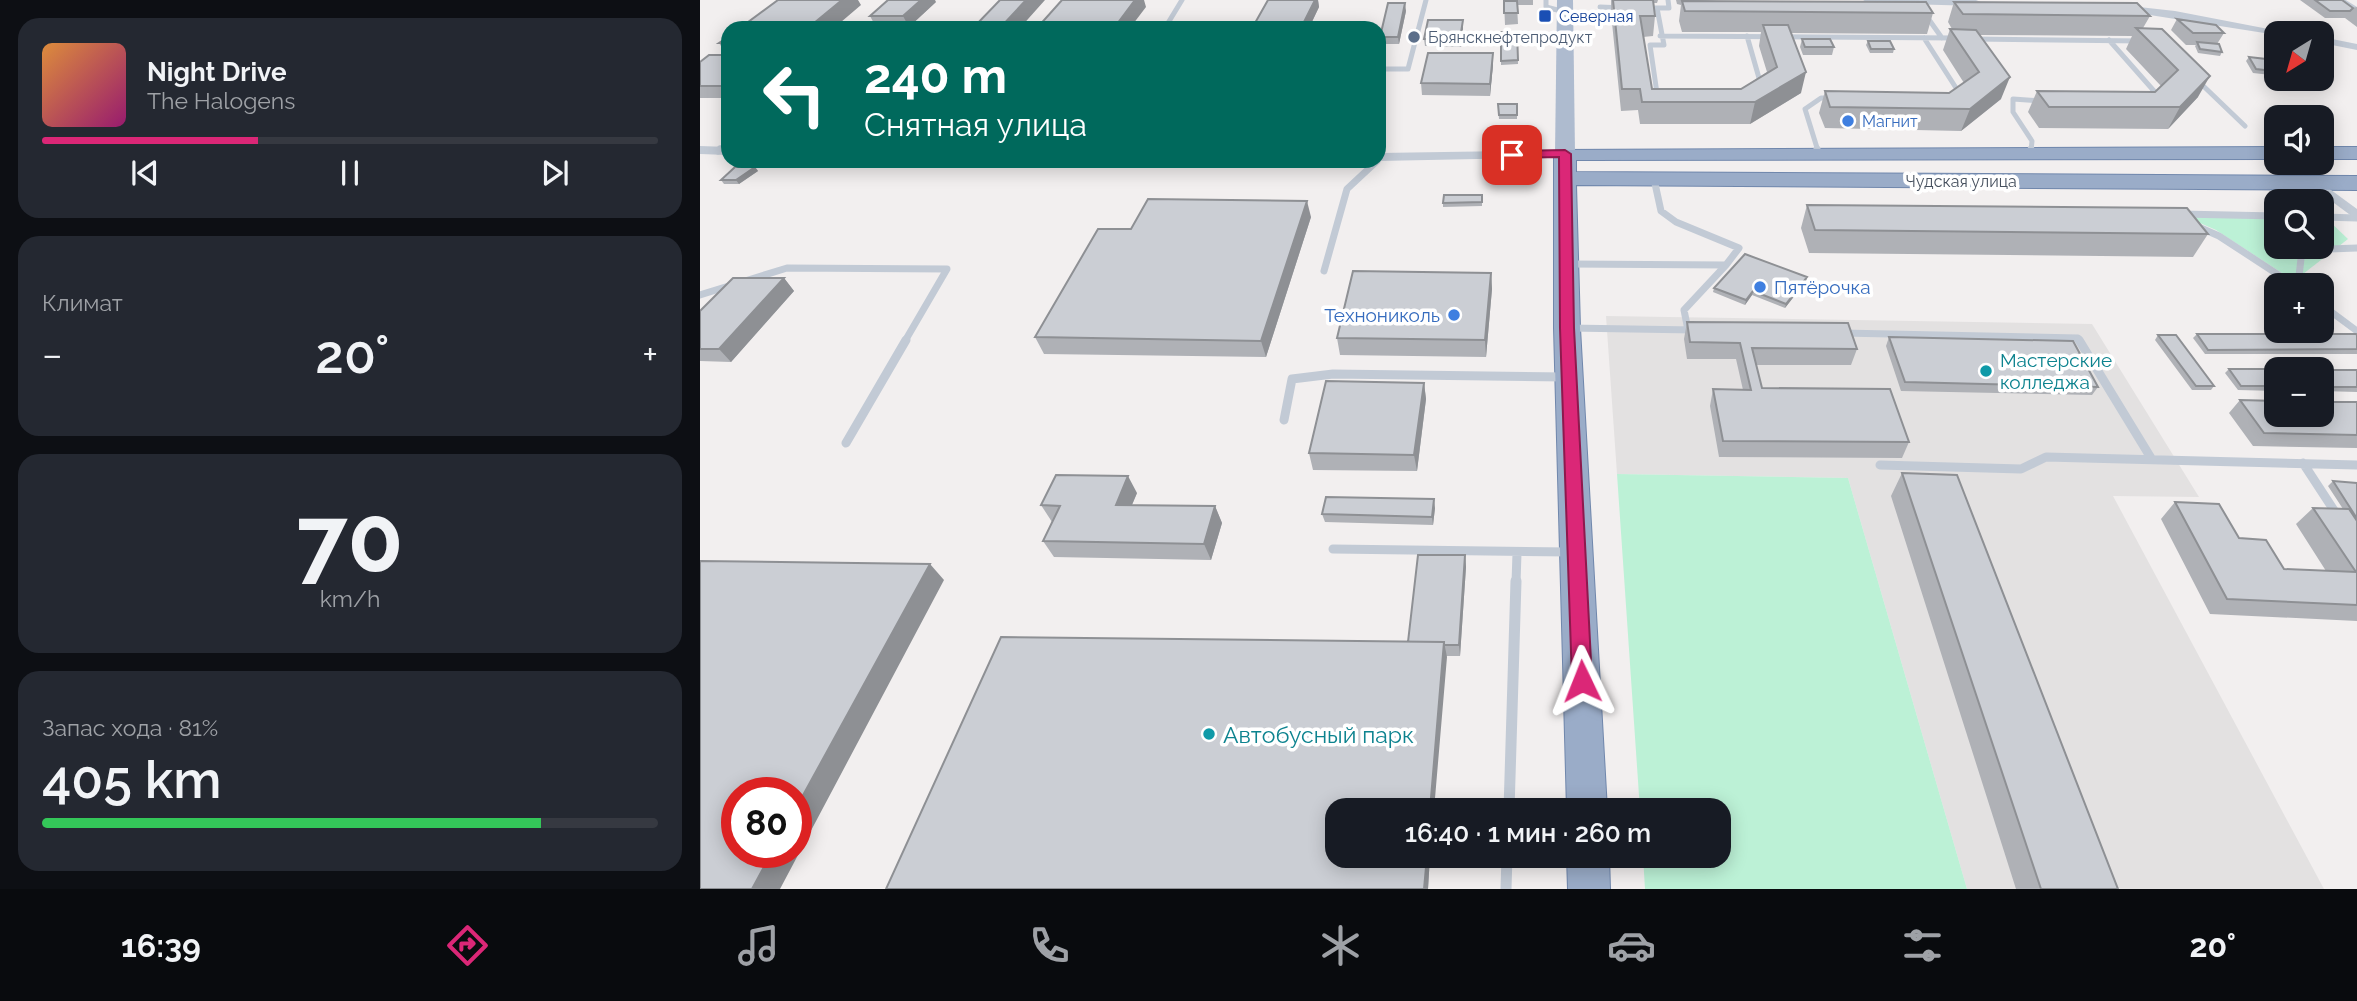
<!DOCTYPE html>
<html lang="ru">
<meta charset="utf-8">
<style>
body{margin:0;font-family:Raleway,sans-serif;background:#242831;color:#f1f3f6;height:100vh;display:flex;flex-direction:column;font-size:26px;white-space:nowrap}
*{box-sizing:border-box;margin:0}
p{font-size:23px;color:#9ea1a6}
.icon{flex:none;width:38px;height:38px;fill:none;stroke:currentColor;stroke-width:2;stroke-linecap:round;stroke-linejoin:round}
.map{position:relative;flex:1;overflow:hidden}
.drawer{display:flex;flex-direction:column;gap:18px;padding:18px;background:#0d0f14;width:700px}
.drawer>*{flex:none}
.hud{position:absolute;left:21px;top:21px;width:665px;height:147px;border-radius:21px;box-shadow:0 4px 18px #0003;background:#00695c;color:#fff;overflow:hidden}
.needle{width:46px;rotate:217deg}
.fabs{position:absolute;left:1564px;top:21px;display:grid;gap:14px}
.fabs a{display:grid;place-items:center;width:70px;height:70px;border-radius:14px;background:#171b24;box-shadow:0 4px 18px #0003;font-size:35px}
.speed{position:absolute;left:21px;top:777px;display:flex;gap:14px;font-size:35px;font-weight:700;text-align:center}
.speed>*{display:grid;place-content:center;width:91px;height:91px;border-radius:50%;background:#171b24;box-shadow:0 4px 18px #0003;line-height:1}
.speed .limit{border:10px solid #d22;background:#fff;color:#111}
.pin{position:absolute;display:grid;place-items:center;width:60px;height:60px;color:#fff;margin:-30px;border-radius:14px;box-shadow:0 4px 10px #0006}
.me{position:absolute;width:77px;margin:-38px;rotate:358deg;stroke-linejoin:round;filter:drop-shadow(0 0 5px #0008)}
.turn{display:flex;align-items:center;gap:24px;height:147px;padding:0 28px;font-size:32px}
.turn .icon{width:91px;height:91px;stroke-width:2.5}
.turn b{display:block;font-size:49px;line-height:60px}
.big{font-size:52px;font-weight:600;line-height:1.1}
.drawer .widget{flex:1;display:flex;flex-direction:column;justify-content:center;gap:10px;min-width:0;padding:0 24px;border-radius:21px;background:#242831}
.drawer .dial{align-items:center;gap:0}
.dial b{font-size:91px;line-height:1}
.song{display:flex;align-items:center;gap:21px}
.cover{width:84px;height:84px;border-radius:10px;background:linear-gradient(135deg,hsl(30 70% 55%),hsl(320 70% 35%))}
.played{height:7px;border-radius:4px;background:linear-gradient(90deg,#db2777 35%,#363941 35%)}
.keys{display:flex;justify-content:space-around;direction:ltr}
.heat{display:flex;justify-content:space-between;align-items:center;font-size:38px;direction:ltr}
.charge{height:10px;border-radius:5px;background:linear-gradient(90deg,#34c759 81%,#363941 0)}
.trip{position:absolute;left:625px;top:798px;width:406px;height:70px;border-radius:21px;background:#171b24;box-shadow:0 4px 18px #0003;font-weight:600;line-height:70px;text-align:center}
.tab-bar{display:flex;height:112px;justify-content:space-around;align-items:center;background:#090b0e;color:#9ea1a6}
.tab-bar .icon{width:49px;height:49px}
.tab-bar .current{color:#db2777}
.tab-bar b{font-size:32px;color:#f1f3f6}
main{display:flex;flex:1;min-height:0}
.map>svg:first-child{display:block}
.education{fill:#e3e1e1}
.green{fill:#bcf1d6}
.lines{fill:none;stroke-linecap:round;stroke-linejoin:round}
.trunk-casing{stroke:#7087ac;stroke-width:2}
.service-far3{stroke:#c2cad5;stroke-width:5}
.service-far2{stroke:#c2cad5;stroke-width:7}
.service-far1{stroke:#c2cad5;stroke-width:9}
.service{stroke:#c2cad5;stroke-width:11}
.minor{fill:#c2cad5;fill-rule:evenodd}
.primary{fill:#aebbcf;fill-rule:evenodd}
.trunk{fill:#9aacc8;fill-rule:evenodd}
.wall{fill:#afb1b6}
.shaded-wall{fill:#8e9094}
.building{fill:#cbced4;stroke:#8e9094;stroke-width:2}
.route{fill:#db2777;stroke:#8e194d;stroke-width:2}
.transit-dot{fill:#1a4fb4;stroke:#fff;stroke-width:2.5}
.service-dot{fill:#5c6f8a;stroke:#fff;stroke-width:2.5}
.shop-dot{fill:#3f7fe0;stroke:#fff;stroke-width:2.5}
.culture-dot{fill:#0f9aa8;stroke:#fff;stroke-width:2.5}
.labels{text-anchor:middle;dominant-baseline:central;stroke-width:7;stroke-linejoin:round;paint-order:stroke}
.far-transit-label{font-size:16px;fill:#164399;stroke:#fff;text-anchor:start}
.far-service-label{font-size:16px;fill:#4e5e75;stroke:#fff;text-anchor:start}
.far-shop-label{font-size:16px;fill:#366cbe;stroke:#fff;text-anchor:start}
.far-street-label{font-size:16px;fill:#46505e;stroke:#fff}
.shop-label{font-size:19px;fill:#366cbe;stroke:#fff;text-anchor:start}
.culture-label{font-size:19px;fill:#0d838f;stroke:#fff;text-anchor:start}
.near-culture-label{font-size:23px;fill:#0d838f;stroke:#fff;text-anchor:start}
</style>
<main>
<section class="drawer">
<div class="widget">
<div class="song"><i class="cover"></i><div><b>Night Drive</b><p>The Halogens</p></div></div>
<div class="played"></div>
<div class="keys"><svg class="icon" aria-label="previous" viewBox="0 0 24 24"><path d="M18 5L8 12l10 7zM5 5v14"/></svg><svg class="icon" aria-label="pause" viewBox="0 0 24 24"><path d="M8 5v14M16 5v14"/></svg><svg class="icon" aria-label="next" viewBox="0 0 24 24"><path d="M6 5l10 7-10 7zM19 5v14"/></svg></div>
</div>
<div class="widget"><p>Климат</p>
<div class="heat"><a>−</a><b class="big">20°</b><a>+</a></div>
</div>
<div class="widget dial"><b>70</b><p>km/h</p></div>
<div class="widget"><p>Запас хода · 81%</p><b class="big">405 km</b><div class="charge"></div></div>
</section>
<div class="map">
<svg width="1657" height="889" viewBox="0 0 1657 889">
<rect width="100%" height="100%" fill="#f2efef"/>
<path class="education" d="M906,316L1392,324L1499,497L1413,496L1624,889H1267L1148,478L917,474Z"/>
<path class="green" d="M1486,217L1577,218V247H1622V218H1626L1648,239L1594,281L1516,230Z
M917,474L1148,478L1267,889H945L943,856H1018V810H940Z"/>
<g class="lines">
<g class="trunk-casing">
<path id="trunk" d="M1577,147V159L876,160V172L1657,176V190L876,185L880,328L907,810H867L854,328V154L858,150Z
M1622,147H1657V159H1622Z
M867,856H909L910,889H868Z"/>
</g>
<path class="service-far3" d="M846,0V7L865,12
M1641,0L1657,10
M900,7L923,8
M951,8H969L968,0
M957,8L964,45H950L958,100
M1225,14L1242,38
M465,28L482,0
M960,36L1256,38
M1047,36L1061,85L1057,87
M1224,38L1258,91L1253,94
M1274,39L1442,41
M1409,40L1454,91L1445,98
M679,69H708L726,0
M0,72L28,52
M1495,78L1545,126
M18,151L28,143
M1118,151L1105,109L1121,98H1135
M1331,151L1332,141L1313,112V99L1342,101"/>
<path class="service-far2" d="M1117,149L1119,155
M18,151L20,149
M1330,155L1331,149
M1480,214L1577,216
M1622,217L1657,218
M1494,225L1519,236L1594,285
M868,264L1026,265L1039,248L976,222L961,211L954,179
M624,271L647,189L677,161
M45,281L87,268L247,269L205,341
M1598,285L1602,250L1657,248
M0,295L32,285
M1622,305L1657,331
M869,328L995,330
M988,330L984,310L1026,265
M1142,333L1378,338L1380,341"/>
<path class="service-far1" d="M1379,340L1451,458
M584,420L592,379L633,374L864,377
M146,443L206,340
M1603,463L1639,518
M1180,465L1321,469L1346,457L1657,465
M633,549L869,552
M816,583L817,553"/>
<path class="service" d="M809,810L816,581
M806,889L807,856"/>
<path class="minor" d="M1163,0H1276L1283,3L1278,6L1168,3Z
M1421,5L1475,11L1589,33L1577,35L1418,10V6Z
M1622,37L1657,44V50L1622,43Z
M0,146L28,147V155L0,154Z
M865,150L869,151V157L679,161V153Z
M1616,179L1657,209V220L1611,186V180Z"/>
<path class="primary" d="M857,0H873L875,154L872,158H858L855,154Z"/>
<use href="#trunk" class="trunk"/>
</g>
<path class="wall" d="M568,0H618L619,7L609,28H556L555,23Z
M810,0H833V5H817L818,24L805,25L804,1Z
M911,0H958L957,3H953L955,16L953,36L943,37L952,89H1041L1067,72L1059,46L1061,32H982L979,21L981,5L977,4L976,0H999L1233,13L1227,34L1091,33L1101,93L1050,124H940L938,110L921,111L911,13Z
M1600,0H1642L1653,8L1657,7V27L1645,18H1625Z
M236,2L209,27H176L170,16Z
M1254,2L1450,16L1443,28L1462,29L1498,97L1468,129L1339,128L1328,112L1337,91L1455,92L1461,86L1426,49L1432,36L1280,35L1301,99L1261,131L1125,128L1119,113L1125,91L1249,93L1264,83L1243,50L1250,29H1252L1248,22Z
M706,11L699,44H681L680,37Z
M1477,19L1524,33L1517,44L1522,52L1520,56L1498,53L1495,46L1496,45H1486L1471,30Z
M763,28L761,47L725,46L724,39Z
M801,32H817L818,64L801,65Z
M28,37V98H0V62L27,55L19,43Z
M1102,39L1134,47L1132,55H1103L1100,47Z
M1168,41L1194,49L1193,53H1170L1166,45Z
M793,53V65L790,96L722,95L721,83Z
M1549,57L1573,71L1571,75L1553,73L1546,61Z
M798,104H817V119H799Z
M55,167L58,171L39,184H24L21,180Z
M782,195V206L743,207V203Z
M1107,205L1508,234L1493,257L1109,253L1101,228Z
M611,217L566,357L344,354L335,337L431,229Z
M791,273L792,289L786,357L640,355L637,338Z
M1107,277L1106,281L1085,308L1052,295L1045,305L1013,292L1014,288Z
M84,278L94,291L31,362L0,361V311Z
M987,322L1157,349L1151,365H1056L1062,388L1209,442L1202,458L1019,457L1010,406L1013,389L1043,390L1036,359H987L984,339Z
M1497,334L1657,335V354H1505L1493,338Z
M1458,335L1514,386L1511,390H1492L1455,340Z
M1189,337L1398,387L1392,395L1201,391L1186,346Z
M1529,369H1577V391L1538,390L1525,373Z
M1622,370H1657V392L1622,391Z
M724,383L726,399L717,471L613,470L609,453Z
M1540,400L1657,402V448L1553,446L1529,413Z
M1202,473L1418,889H1316L1191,496Z
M1633,481L1657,483V621L1510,614L1461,519L1475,502L1539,538L1584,569L1626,571L1596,524L1613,508L1643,509L1628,486Z
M437,493L432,505L515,506L522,523L511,560L354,557L343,541L352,522L341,505Z
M735,508L733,525L625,522L622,514Z
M765,555L766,567L760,656H746L637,856H730L728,889H186L708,642Z"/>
<path class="shaded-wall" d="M142,0H158L161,5L134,28H108Z
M221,0H235L236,2L209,27L203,16Z
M326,0H345L320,28H300Z
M435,0H444L446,7L430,28H414Z
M615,0H618L619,7L609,28H604L603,24Z
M705,3L706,11L699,44L698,37Z
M763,20V28L761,47L760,39Z
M793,53V65L790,96V84Z
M1106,72L1101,93L1050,124L1055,102Z
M1510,76L1498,97L1468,129L1480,107Z
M1310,77L1301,99L1261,131L1270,109Z
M55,167L58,171L39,184L36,180Z
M607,201L611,217L566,357L561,341Z
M791,273L792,289L786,357L785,340Z
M1107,277L1106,281L1085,308L1086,304Z
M84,278L94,291L31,362L19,349Z
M1053,291L1052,295L1045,305L1046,300Z
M724,383L726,399L717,471L714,455Z
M428,476L437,493L425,521L416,505Z
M734,499L735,508L733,525L732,517Z
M515,506L522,523L511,560L504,544Z
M765,555L766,567L760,656L759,645Z
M230,564L244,580L80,889H52L72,852H96V808Z
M744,642L747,657L734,810H730Z
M727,856H730L728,889H724Z"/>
<path class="building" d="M78,0H142L108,28H40Z
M188,0H221L203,16H170Z
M300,0H326L300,28H273Z
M362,0H435L414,28H337Z
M568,0H615L603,24L555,23Z
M913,0H953L955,16H940L952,89H1041L1077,67L1063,25H1088L1106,72L1055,102H942L940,89H922Z
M1615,0H1642L1653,8L1650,11H1630Z
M804,1H817L818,13H804Z
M982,1L1226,2L1233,13L985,11Z
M1254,2L1437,3L1450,16L1263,14Z
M688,3H705L698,37H680Z
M1477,19L1516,25L1524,33H1493Z
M728,20H763L760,39H724Z
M491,22L519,23L516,28H487Z
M1436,28L1462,29L1510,76L1480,107H1349L1337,91L1455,92L1478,70Z
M1250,29L1276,30L1310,77L1270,109L1130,107L1125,91L1249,93L1279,72Z
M801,32H817L818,60L801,61Z
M28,37V43H19Z
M1102,39H1130L1134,47H1105Z
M1168,41H1190L1194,49H1171Z
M1497,42L1519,44L1522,52L1500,49Z
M728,53H793L790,84L721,83Z
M9,55H28V86H0V62Z
M1549,57L1566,59L1573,71L1556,69Z
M798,104H817V115H799Z
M35,167H55L36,180H21Z
M744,195H782V202L743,203Z
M448,199L607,201L561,341L335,337L398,229H431Z
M1107,205L1487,208L1508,234L1115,230Z
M1045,254L1107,277L1086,304L1053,291L1046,300L1014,288Z
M653,271L791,273L785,340L637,338Z
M33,278H84L19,349H0V311Z
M987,322L1148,323L1157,349L1052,348L1062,388L1190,389L1209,442L1023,441L1013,389L1051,390L1040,343L990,342Z
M1497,334H1656L1657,335V349L1508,350Z
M1458,335H1476L1514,386H1496Z
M1189,337L1373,341L1398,387L1205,382Z
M1529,369H1582H1577V386H1541Z
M1622,370H1657V387H1622Z
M626,381L724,383L714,455L609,453Z
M1540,400L1577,401V415H1622V402H1657V435L1564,433Z
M1202,473L1257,475L1418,889H1341Z
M356,475L428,476L416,505L515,506L504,544L343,541L360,506L341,505Z
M1633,481L1657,483V518L1656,517Z
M626,497L734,499L732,517L622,514Z
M1475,502L1519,504L1539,538L1566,540L1584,569L1656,572L1613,508L1649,509L1657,521V605L1527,599Z
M718,555H765L759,645H744V642H708Z
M0,561L230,564L96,808V793H37V852H72L52,889H0Z
M301,637L744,642L730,810H637V856H727L724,889H186Z"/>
<path class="route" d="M865,150L871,154L874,328L892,681L889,688L882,690L875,688L872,681L860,328L859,157L812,158L807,155L812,151Z"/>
<rect class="transit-dot" x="838" y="9" width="14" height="14" rx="3.5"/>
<circle class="service-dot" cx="714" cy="37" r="7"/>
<g class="shop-dot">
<circle cx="1148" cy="121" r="7"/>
<circle cx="1060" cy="287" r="7"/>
<circle cx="754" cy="315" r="7"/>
</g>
<g class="culture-dot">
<circle cx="1286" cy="371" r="7"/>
<circle cx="509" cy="734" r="7"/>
</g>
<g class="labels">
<g class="far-transit-label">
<text x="859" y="16">Северная</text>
</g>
<g class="far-service-label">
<text x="728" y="37">Брянскнефтепродукт</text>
</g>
<g class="far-shop-label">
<text x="1162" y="121">Магнит</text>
</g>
<g class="far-street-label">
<text x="1261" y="181">Чудская улица</text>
</g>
<g class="shop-label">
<text x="1074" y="287">Пятёрочка</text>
<text x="740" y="315" text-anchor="end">Технониколь</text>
</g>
<g class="culture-label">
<text x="1300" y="360">Мастерские<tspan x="1300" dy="22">колледжа</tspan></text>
</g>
<g class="near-culture-label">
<text x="523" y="734">Автобусный парк</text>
</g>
</g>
</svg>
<div class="fabs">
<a><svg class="needle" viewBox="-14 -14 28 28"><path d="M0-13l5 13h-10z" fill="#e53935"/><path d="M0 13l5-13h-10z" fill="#9ea1a6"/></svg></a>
<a><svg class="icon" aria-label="sound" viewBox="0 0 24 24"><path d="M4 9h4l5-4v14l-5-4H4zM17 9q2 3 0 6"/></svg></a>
<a><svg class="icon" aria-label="search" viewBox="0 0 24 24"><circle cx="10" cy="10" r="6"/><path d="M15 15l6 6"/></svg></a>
<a>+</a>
<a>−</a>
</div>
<div class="speed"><div class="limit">80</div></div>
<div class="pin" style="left:812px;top:155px;background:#d93025"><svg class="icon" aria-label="arrive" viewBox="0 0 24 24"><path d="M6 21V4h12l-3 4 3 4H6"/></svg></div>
<svg class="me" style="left:882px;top:681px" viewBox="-20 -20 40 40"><path d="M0-17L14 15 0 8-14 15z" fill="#db2777" stroke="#fff" stroke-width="4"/></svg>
<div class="trip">16:40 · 1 мин · 260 m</div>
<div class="hud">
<div class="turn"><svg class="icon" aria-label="left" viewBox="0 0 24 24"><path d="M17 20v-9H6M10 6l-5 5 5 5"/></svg><div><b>240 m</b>Снятная улица</div></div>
</div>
</div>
</main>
<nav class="tab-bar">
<b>16:39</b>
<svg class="icon current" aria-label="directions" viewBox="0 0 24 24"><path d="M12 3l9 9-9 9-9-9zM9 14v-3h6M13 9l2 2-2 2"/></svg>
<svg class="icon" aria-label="music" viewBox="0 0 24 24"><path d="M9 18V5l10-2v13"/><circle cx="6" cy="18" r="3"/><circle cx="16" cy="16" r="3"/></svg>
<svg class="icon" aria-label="phone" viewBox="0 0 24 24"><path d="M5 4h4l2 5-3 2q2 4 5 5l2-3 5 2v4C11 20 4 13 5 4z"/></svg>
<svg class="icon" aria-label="climate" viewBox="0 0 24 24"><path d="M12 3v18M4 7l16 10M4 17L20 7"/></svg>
<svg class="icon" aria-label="car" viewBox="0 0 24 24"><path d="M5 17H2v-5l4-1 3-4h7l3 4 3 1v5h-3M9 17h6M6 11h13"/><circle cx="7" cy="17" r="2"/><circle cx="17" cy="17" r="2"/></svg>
<svg class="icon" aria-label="filters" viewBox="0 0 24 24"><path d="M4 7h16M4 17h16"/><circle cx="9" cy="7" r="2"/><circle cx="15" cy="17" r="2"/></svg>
<b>20°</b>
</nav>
